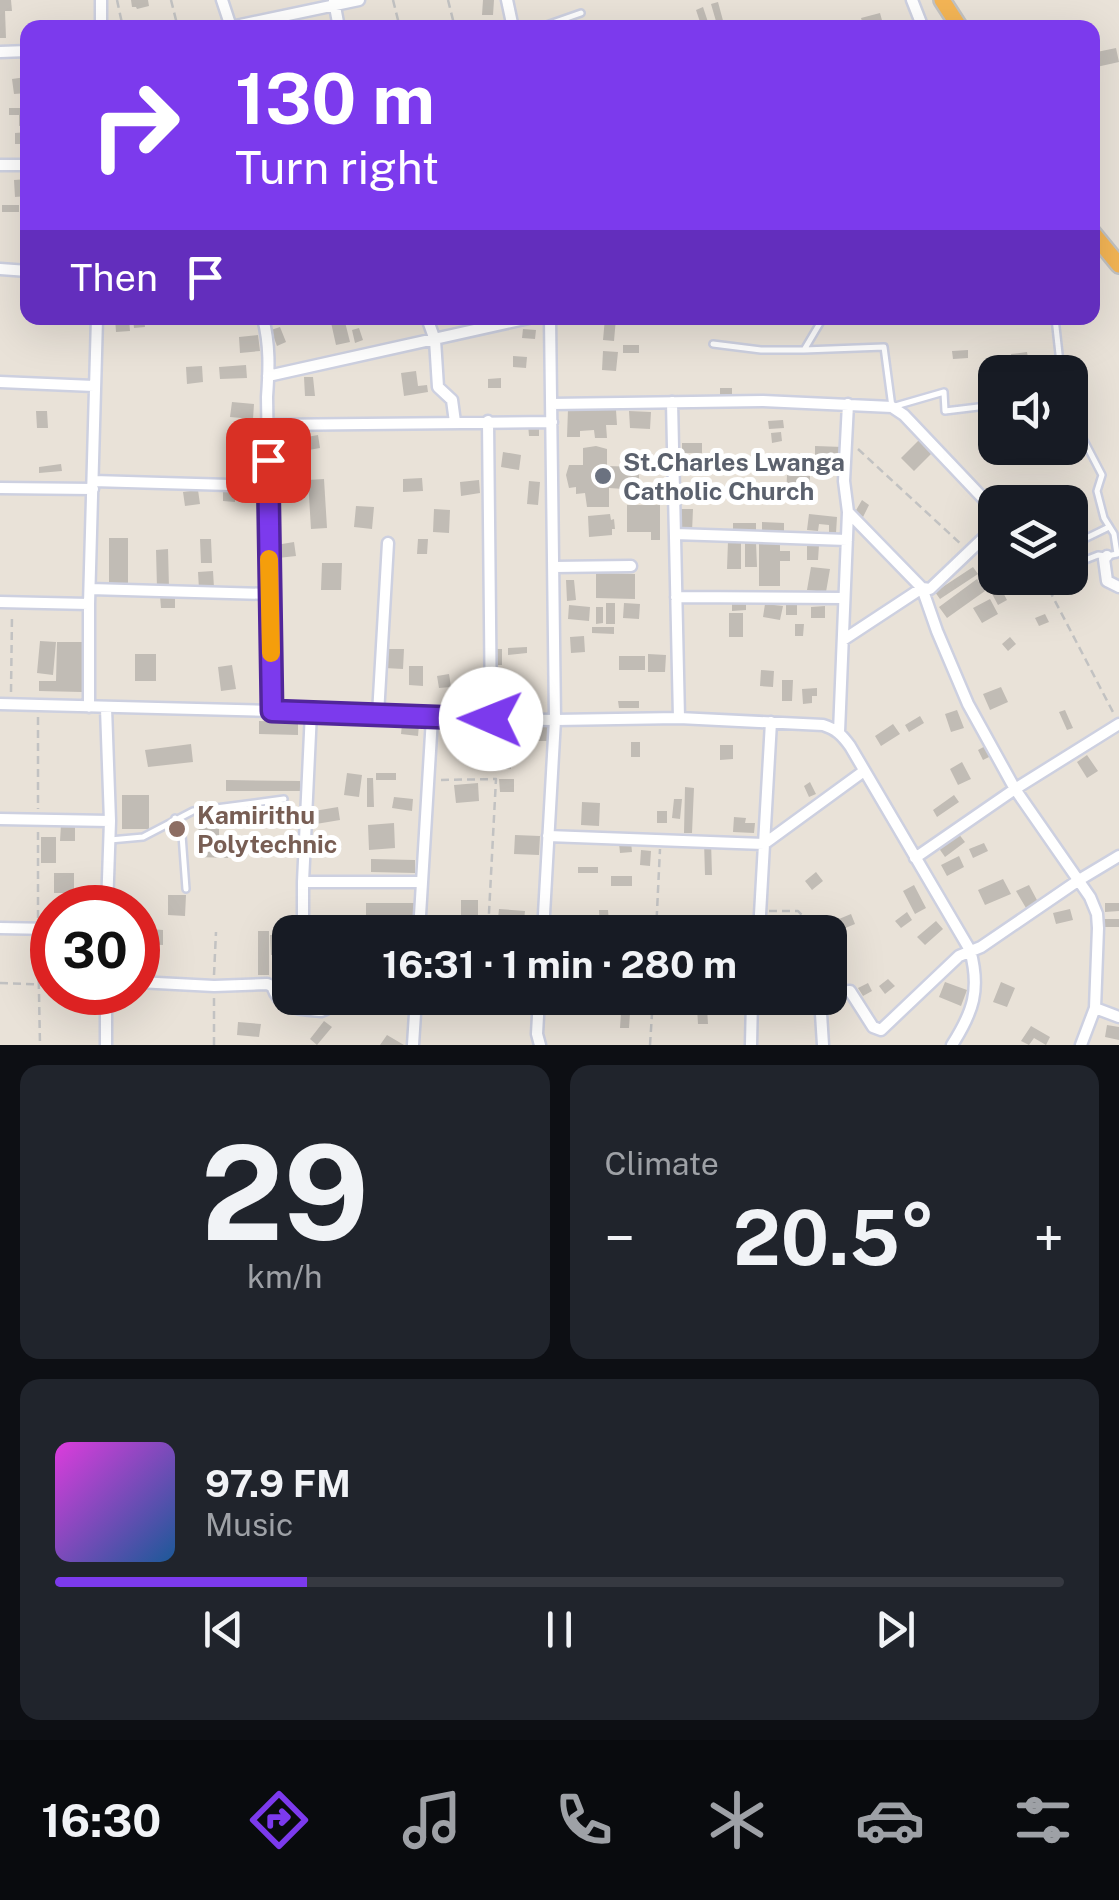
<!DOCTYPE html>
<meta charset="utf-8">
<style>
body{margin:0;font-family:"Public Sans",sans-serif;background:#20242c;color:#f1f3f6;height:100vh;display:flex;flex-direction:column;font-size:38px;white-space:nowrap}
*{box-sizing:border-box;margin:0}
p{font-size:32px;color:#9ea1a6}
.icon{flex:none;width:55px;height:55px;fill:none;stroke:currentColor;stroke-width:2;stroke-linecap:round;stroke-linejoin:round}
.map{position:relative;height:1045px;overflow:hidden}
.sheet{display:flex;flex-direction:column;gap:20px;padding:20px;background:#0d0f14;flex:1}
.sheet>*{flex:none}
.banner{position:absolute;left:20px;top:20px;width:1080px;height:305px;border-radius:20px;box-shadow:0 10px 40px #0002;background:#7c3aed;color:#fff;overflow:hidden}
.buttons{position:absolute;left:978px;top:355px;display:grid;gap:20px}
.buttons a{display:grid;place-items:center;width:110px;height:110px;border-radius:20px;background:#171b24;box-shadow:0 10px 40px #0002;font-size:50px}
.speed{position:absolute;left:30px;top:885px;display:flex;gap:20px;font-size:50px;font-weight:700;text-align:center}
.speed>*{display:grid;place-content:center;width:130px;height:130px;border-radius:50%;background:#171b24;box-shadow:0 10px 40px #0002;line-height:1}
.speed .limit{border:15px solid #d22;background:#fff;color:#111}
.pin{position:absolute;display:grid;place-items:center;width:85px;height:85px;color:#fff;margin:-42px;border-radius:20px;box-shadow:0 5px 15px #0006}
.me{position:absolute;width:110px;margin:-55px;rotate:271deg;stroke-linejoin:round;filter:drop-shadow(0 0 8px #0008)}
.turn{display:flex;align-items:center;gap:35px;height:210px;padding:0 50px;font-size:45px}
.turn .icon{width:130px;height:130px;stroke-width:2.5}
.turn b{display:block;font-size:70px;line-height:85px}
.then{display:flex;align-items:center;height:95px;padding:0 50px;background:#0003;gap:20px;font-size:38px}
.big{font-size:75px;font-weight:700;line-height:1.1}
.sheet .card{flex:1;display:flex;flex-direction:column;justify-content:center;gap:15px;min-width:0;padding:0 35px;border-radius:20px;background:#20242c}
.sheet .dial{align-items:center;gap:0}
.dial b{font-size:130px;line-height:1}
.song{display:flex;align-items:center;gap:30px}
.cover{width:120px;height:120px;border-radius:15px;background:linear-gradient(135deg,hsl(300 70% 55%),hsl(210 70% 35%))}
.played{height:10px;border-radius:5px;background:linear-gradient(90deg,#7c3aed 25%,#363941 25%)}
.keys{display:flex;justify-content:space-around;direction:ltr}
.heat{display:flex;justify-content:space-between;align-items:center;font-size:55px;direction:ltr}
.sheet .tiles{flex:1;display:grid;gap:20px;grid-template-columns:1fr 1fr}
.card:last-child{grid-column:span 2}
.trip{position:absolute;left:272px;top:915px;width:575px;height:100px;border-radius:20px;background:#171b24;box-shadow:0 10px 40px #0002;font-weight:700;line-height:100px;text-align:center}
.tabs{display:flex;height:160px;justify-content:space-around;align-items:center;background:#090b0e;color:#9ea1a6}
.tabs .icon{width:70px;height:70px}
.tabs .selected{color:#7c3aed}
.tabs b{font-size:45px;color:#f1f3f6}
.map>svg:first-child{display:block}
.building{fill:#c1bcb5}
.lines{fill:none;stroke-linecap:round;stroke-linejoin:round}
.service-casing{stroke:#cdd0e0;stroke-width:10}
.minor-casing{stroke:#cdd0e0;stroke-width:15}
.trunk-casing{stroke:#c2c2c2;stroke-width:20}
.path{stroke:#c2c2c2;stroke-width:2.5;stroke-dasharray:8 5;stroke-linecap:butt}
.service{stroke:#fff;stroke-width:5}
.minor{stroke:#fff;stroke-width:10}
.trunk{stroke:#f4b555;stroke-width:15}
.route-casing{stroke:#51269a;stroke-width:25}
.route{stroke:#7c3aed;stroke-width:18}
.slow{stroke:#f59e0b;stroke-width:18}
.worship-dot{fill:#6b7280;stroke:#fff;stroke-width:4}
.education-dot{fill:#8d6e63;stroke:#fff;stroke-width:4}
.labels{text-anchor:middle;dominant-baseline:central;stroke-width:10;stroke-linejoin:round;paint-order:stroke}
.worship-label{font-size:25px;font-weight:bold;fill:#5b616d;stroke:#fff;text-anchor:start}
.education-label{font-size:25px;font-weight:bold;fill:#785e54;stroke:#fff;text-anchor:start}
</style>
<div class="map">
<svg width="1119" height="1045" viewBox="0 0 1119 1045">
<rect width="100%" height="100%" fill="#e9e2d8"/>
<path class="building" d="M0,0H11L12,11H5L6,38H0Z
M131,0H148L149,6L137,9L136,7H132Z
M483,0H494L493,15H482Z
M718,2L725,28H718L711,4Z
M703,7L710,28H702L696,10Z
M880,13L883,24L864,28L861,18Z
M1116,48L1119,62L1092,68V53Z
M26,77L28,93L14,94L12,79Z
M9,108H28V125L19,126V115H9Z
M28,132V144H15V133Z
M28,179V196L15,197L14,180Z
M2,205H19V212H2Z
M115,318H129L130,331L116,332Z
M133,318H144L145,327L134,328Z
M330,318H344L350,342L336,345Z
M605,318H616L614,341L603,340Z
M280,327L286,342L277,346L271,330Z
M359,328L363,340L355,343L352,330Z
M523,329L536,330L535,339L522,338Z
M258,335L260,351L240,353L239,337Z
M623,345H639V353H623Z
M968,350V358L953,359L952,351Z
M603,351L618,352L616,371L602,370Z
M1027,352L1029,363L1013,366L1011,354Z
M513,356L527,357L526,368L513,367Z
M246,365L247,378L220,379L219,367Z
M202,366L203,382L187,384L186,367Z
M416,371L418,386L427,385L428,392L404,396L401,373Z
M304,377H313L315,396H305Z
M501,378V388H488V379Z
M995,380V392L983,393L982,381Z
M720,388H732V396L720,397Z
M232,402L254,404L253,419L230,417Z
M568,409L616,410L617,425H606L607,438H595L594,430L580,431V437H567Z
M36,411H47L48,428H37Z
M629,411L651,412L650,429L630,428Z
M783,420L784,428L769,429L768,421Z
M528,424H539V436H529Z
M246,429L263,431L259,479L242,478Z
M781,432L782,441L772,443L771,433Z
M318,435L320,448L303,451L301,438Z
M922,437L935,450L914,471L901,458Z
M682,443H702V453H682Z
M596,446L607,449V466L639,467V490L609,488V507H587L585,493L576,494V487L569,488L566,475L569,465H583V448Z
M815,446L843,447L842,460L815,459Z
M503,452L521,455L519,470L501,467Z
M61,464L62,471L39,473V467Z
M677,465H694V475H677Z
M787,475L810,476L809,499L786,498Z
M422,478L423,491L403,492V479Z
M324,479L327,528L311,529L308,480Z
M479,480L480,493L461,496L460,482Z
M529,481L540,482L538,505L527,504Z
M223,489L235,490V502L223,501Z
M198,490L200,504L185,506L183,492Z
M862,500L869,505L863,517L855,512Z
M627,505H660V540H651V532H627Z
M356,506L374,507L372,529L354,527Z
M434,509L450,510L449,533L433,532Z
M678,509H693L692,532H677Z
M610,514L611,520L614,519L615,529H612V535L589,537L588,516Z
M809,514L837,517L836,533L829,532V525L819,524L818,531L807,530Z
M762,522L784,523V531H762Z
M733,523H756V531L733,532Z
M109,538H128V586H109Z
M200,539H211L212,563H201Z
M418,539H428L427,554H417Z
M728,541H741V569H727Z
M294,542L296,556L278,558L276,545Z
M756,542L757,567H745V543Z
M759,543H780V551H790V561H780V586H759Z
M807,545H819L818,560H807Z
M168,549L169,588H157L156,550Z
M322,563H342L341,590H321Z
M811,567L830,569L826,592L807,590Z
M973,567L978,574L940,599L935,592Z
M213,571L214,588L199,589L198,572Z
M596,573L635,574V599L596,598Z
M977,579L985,591L947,618L939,607Z
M566,580H574L576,600L567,601Z
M999,585L1007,600L998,605L990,590Z
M160,596H175V608H161Z
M990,599L998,614L982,623L973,608Z
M746,601V610L732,611V602Z
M606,603H615V624H606Z
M624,603L640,604L639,619L623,618Z
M786,603H797V615H786Z
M765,604L783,606L780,620L763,617Z
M569,605L590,607L589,621L568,619Z
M825,606V618H811V607Z
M596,607H603V623L596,624Z
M729,613H743V637H729Z
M1045,614L1049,622L1039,626L1035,618Z
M795,624H804L803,636H795Z
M592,627H614V634L592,633Z
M584,636L585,652L571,653L570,637Z
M1010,637L1016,644L1008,651L1002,644Z
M40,641L56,642L53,675L37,673Z
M57,642H83L82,692L39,691V681H56Z
M527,647V653L508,655V648Z
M386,649H404L403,669L385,668Z
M495,649H502V665H495Z
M135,654H156V681H135Z
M648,654L666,655L665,672H648Z
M619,656H645V670H619Z
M232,665L236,689L221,691L218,667Z
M409,666H423V686L409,685Z
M761,670L774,671L773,687L760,686Z
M449,674L451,687L439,688L437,676Z
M782,680H793L792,701H782Z
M1001,687L1008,702L990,710L983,694Z
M817,688V696H812V703L803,704L802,689Z
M452,690L461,691V702H452Z
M618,701H639V708H619Z
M957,710L964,728L951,732L945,714Z
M1065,710L1073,728L1067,730L1059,712Z
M920,716L924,723L909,732L905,725Z
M259,721L298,722V735L259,734Z
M402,724L419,725L418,736L401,734Z
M893,724L900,734L881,746L875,736Z
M538,727H550V741H538Z
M499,730L514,732L511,750L496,747Z
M458,742H467V760H458Z
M631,742H640V757H631Z
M191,744L193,762L148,767L145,750Z
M989,744L995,754L983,760L978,750Z
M720,745H733V759L720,760Z
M497,753L512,754L511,769L496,768Z
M1087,755L1098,771L1087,778L1077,762Z
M962,762L971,779L958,785L950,769Z
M347,773L362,775L359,797L344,795Z
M376,773H396V780H376Z
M367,778H373L374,807H367Z
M499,779H514V792H500Z
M226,780L300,781V791H226Z
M810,782L816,794L809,797L804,786Z
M478,783L479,801L456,803L454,785Z
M685,787L694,788L692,833H684Z
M122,795H149V829H122Z
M954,795L959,802L937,817L933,810Z
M394,797L413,799L412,811L392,808Z
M674,799H682L680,819L672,818Z
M582,802L600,803L599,826L581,825Z
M338,807L340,820L316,824L314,811Z
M657,811H667V823H657Z
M199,815H219V845H228V858L198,857Z
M734,817L746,818L745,823H755L754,833L733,832Z
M394,823L395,848L369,850L368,825Z
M61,825H75V841H60Z
M958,833L965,842L945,857L938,847Z
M515,835L540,836L539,855L514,854Z
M41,837H56V863H41Z
M704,841H711L712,875H705Z
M631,842L632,852L620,853L619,843Z
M984,843L988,851L973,858L969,849Z
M641,850L651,851L650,866L640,865Z
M959,856L964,867L947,876L941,865Z
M371,859L415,860V873L371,872Z
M578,867H598V873H578Z
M816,872L823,881L812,890L805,881Z
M54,873H74V893H54Z
M611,876H632V886H611Z
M1003,879L1011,894L985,905L978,890Z
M914,885L926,908L915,914L903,891Z
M1029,885L1038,902L1026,908L1016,891Z
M168,895H186L185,916L168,915Z
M461,900H478V929H461Z
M366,903H415V917H366Z
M1105,903H1119V911L1105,912Z
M499,909L525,911L523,931L497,929Z
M1070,909L1073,920L1056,924L1053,913Z
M599,910H608L609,922H613V929H600Z
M907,912L912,920L901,928L895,921Z
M851,914L855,924L843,929L839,919Z
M1103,919H1119V927H1103Z
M936,921L943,929L925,945L917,937Z
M138,928L163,930V945L138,944Z
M258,931H269V975H258Z
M290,934V954L271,955L270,935Z
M888,979L895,986L885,994L879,986Z
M945,982L967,990L961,1006L939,997Z
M1001,982L1015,988L1007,1007L993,1002Z
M868,983L872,991L863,996L858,988Z
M774,998H787V1007H773Z
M791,998H799L800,1009H792Z
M697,1008H707L708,1024H698Z
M621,1013H630L629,1028H620Z
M324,1021L332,1027L317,1045L310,1039Z
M238,1022L261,1024L259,1037L237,1035Z
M1107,1025L1119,1027V1040L1105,1037Z
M1031,1026L1050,1037L1046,1045L1034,1038L1029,1045L1021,1041Z
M387,1035L404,1045H380Z"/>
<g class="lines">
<g class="service-casing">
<path id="service" d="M538,28L581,13
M1055,318L1061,372
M713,344L761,350H804L823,318
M804,350L884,347L892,407L944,392L945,411L995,405
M1070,408L1079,431L1102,475L1097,491L1104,518L1114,534L1117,554L1107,556L1098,555L1070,566
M1070,546L1109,527
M175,818L182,835L186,889
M110,840L143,837L193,811L284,799"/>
</g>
<g class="minor-casing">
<path id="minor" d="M222,0L231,27L359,0
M507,0L513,28
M912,0L923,28
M334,1L339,28
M101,28V0
M0,52L28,51
M0,165H28
M0,269L28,271
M263,318C270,345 269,369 267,397L272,711
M427,318L435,340L438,387L452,400L455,422
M268,376L529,318
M0,382L94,386
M672,402L679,718
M551,404L763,401L892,407L904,415L995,511
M488,421L491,719
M268,425L552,422
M93,481L268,486
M0,488L93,489
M848,512L922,588L937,631L968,704L1015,789L1090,897L1097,914L1098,928L1095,1008L1081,1045
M675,534L847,540
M1107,556L1104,559L1107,581L1119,587
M554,567L631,566
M90,589L269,594
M676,597L844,598
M0,602L89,604
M843,640L922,588L930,589L995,527
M0,704L311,712L432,718L555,720L679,718L823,725C836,729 842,735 850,746L970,950C981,990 973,1012 952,1045
M89,707V604L97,318
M106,708L110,821L107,908
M311,712L303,882H421
M378,714L388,543
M839,732L848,512L844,481L848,404
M0,819L110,821
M548,836L764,844L864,771
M915,858L1015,789L1119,724
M303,882V932
M0,928L52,929
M419,932L432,718
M543,932L555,720L550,318
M759,932L771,722
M138,982L214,986L267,984L272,986C280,1009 298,1009 321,1011L326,1009L336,998
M106,992V1045
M830,992L850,991L873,1027L881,1030L959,956L981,947L1079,880L1119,856
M539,998L537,1034L540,1045
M820,998L823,1045
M1095,1008L1119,1017
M413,1045L416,998
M751,1045L752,998"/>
</g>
<g class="trunk-casing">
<path id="trunk" d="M942,0L960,28
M1092,232L1119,265"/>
</g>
<path class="path" d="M117,0L123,28
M171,0L178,28
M393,0L400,28
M448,0L455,28
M485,28L500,25
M858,449L963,546
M1043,578L1114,714
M11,692L12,615
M38,717V809
M441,780L496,779L488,932
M38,832V919
M769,911H798L818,932
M656,932L660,849
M38,942L40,1045
M830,949L846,980
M214,975L216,932
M0,983L52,985
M214,1045V998
M650,1045L653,998"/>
<use href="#service" class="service"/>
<use href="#minor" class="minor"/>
<use href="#trunk" class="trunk"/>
</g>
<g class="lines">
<g class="route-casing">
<path id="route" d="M268,460L272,711L491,719"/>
</g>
<use href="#route" class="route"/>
<path class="slow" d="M269,559L271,653"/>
</g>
<circle class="worship-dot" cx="603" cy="476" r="10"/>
<circle class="education-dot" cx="177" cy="829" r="10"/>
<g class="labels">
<g class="worship-label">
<text x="623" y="462">St.Charles Lwanga<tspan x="623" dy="29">Catholic Church</tspan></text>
</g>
<g class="education-label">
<text x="197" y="815">Kamirithu<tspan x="197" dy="29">Polytechnic</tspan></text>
</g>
</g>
</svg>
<div class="buttons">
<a><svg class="icon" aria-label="sound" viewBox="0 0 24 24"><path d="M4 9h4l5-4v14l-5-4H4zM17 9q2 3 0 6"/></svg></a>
<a><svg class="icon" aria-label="layers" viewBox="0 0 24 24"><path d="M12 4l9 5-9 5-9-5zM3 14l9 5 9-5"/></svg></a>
</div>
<div class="speed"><div class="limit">30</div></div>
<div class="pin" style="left:268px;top:460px;background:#d93025"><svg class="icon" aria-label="arrive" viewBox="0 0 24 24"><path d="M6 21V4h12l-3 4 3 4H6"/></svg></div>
<svg class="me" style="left:491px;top:719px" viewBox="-20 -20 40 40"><circle r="19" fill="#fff"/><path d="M0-13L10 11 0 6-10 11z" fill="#7c3aed"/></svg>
<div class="trip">16:31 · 1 min · 280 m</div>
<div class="banner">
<div class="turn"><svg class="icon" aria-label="right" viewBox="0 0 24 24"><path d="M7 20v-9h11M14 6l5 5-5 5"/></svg><div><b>130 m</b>Turn right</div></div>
<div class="then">Then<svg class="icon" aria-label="arrive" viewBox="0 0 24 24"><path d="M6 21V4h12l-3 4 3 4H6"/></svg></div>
</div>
</div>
<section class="sheet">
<div class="tiles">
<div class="card dial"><b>29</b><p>km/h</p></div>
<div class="card"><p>Climate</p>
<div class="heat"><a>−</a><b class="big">20.5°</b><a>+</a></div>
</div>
<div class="card">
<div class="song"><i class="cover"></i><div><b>97.9 FM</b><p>Music</p></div></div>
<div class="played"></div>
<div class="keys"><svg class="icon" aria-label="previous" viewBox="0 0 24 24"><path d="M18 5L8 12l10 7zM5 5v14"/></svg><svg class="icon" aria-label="pause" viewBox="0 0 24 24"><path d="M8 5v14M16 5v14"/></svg><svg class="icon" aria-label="next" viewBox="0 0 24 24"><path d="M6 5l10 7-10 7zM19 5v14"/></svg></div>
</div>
</div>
</section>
<nav class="tabs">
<b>16:30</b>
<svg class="icon selected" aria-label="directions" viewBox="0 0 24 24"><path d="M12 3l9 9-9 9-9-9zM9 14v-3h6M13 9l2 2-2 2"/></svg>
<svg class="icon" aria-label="music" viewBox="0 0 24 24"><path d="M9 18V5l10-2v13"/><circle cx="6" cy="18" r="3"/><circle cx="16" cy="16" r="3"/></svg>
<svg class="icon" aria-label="phone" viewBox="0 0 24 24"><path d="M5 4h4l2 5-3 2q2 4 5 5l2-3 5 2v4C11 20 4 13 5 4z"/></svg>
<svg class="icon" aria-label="climate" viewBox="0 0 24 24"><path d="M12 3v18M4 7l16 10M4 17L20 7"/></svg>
<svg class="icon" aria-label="car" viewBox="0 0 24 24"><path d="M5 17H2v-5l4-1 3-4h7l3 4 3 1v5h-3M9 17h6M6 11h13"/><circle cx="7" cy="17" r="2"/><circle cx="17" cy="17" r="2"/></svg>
<svg class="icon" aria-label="filters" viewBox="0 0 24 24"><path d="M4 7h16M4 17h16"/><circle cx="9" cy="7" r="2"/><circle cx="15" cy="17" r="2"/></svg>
</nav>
